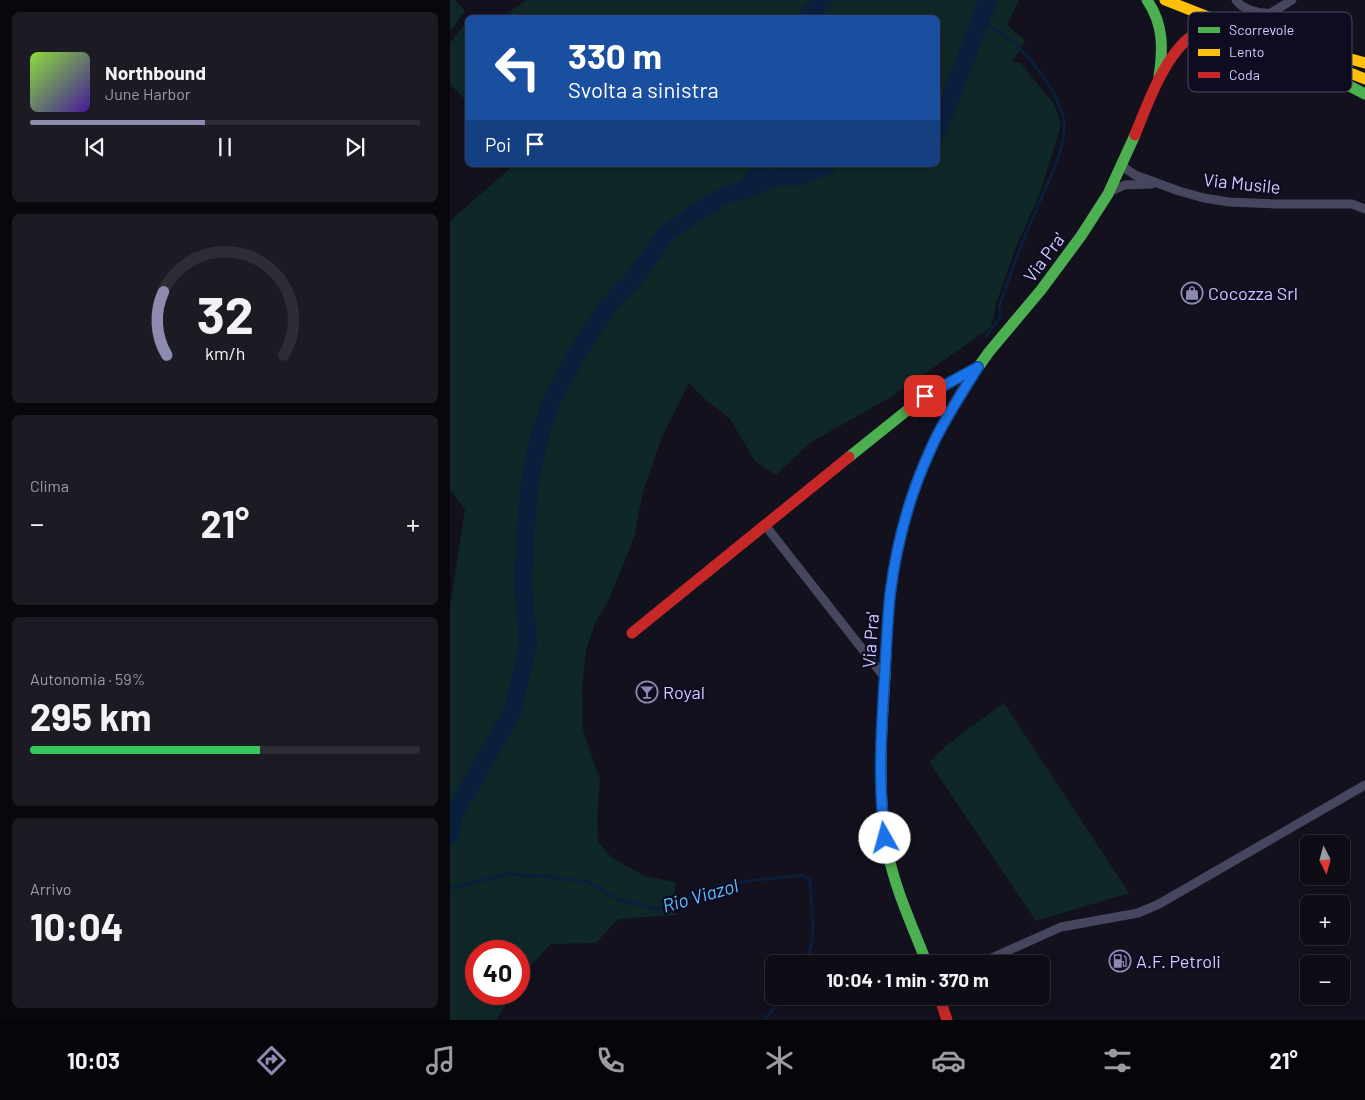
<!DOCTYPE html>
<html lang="it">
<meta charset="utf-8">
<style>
body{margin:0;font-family:Barlow,sans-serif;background:#1c1b23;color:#f1f3f6;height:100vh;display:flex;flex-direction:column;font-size:19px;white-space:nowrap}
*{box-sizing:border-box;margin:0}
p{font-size:16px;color:#9b9ca1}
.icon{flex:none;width:28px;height:28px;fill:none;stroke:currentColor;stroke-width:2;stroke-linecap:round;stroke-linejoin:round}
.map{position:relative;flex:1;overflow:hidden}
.sheet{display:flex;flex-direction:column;gap:12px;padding:12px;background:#08070c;width:450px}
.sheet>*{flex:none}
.guide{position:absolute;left:15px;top:15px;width:475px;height:152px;border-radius:8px;box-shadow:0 2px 8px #0003,0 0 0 1px #2e2d35;background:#1a4fa0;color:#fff;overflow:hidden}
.needle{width:32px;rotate:174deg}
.fabs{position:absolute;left:850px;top:835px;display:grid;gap:10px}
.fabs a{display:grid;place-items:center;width:50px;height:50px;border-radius:8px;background:#0e0d16;box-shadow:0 2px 8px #0003,0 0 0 1px #2e2d35;font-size:25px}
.speed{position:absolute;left:15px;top:940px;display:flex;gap:10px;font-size:25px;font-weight:700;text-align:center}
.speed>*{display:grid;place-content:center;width:65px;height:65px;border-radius:50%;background:#0e0d16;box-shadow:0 2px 8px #0003,0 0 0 1px #2e2d35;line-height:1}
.speed .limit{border:8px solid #d22;background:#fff;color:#111}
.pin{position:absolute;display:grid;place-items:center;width:42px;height:42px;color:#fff;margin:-21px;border-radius:10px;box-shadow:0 2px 8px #0006}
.me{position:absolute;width:55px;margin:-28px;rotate:353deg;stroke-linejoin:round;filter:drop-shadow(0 0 4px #0008)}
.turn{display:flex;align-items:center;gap:18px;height:105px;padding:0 20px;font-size:22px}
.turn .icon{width:65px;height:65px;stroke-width:2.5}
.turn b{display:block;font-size:35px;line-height:42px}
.then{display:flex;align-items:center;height:48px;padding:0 20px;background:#0003;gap:10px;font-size:19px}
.big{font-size:38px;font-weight:700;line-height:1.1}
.sheet .tile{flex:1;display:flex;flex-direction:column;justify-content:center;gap:8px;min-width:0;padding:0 18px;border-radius:8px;background:#1c1b23}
.sheet .dial{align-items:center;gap:0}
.dial svg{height:130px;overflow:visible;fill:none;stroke:#2e2d35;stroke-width:7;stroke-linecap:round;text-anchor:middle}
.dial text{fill:#f1f3f6;stroke:none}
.song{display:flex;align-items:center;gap:15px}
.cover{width:60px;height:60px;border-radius:8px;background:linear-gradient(135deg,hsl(90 70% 55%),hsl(260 70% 35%))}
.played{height:5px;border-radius:2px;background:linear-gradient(90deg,#8d8bb0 45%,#2e2d35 45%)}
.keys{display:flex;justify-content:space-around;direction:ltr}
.heat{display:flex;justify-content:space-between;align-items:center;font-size:28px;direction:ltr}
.charge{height:8px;border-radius:4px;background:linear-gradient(90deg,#34c759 59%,#2e2d35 0)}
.trip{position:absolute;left:315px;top:955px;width:285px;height:50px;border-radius:8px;background:#0e0d16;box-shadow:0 2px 8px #0003,0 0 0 1px #2e2d35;font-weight:700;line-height:50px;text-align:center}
.tabs{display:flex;height:80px;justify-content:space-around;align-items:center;background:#060509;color:#9b9ca1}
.tabs .icon{width:35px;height:35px}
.tabs .current{color:#8d8bb0}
.tabs b{font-size:22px;color:#f1f3f6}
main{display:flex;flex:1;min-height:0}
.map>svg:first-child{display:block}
.green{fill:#0f2827}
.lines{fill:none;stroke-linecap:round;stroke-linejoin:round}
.stream{stroke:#091f3c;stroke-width:3}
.river{stroke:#091f3c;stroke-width:18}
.street{stroke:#46465e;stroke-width:9}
.fast{stroke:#4caf50;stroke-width:11}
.slow{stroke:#ffc107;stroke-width:11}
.jam{stroke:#c62828;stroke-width:11}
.route-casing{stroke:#114b97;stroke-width:12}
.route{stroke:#1a73e8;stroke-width:9}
.labels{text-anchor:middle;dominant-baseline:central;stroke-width:5;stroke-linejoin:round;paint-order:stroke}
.street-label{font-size:18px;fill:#cfcdff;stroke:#0f0c22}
.poi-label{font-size:18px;fill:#cfcdff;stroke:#0f0c22;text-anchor:start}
.water-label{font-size:19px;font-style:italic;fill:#5bbfff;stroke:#0f0c22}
.key{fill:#0f0c22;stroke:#494664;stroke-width:1}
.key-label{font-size:14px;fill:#cfcdff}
</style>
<main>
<section class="sheet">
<div class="tile">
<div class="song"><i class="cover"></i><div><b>Northbound</b><p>June Harbor</p></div></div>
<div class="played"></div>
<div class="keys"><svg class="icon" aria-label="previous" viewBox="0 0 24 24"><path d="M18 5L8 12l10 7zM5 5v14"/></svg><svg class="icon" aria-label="pause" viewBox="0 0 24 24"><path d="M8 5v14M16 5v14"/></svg><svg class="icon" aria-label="next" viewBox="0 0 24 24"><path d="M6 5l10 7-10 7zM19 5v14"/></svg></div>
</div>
<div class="tile dial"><svg viewBox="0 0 100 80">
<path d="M14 69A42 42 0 1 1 86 69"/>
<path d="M14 69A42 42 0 0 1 12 30" stroke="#8d8bb0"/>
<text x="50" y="56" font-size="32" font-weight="700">32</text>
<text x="50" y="72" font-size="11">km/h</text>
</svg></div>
<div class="tile"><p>Clima</p>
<div class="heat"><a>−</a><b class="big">21°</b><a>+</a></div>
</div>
<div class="tile"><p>Autonomia · 59%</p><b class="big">295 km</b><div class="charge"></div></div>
<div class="tile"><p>Arrivo</p><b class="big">10:04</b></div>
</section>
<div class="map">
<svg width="915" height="1020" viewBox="0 0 915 1020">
<rect width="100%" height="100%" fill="#12111d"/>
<path class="green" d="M0,0H5L15,11L0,32Z
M76,0H569L557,25L575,40L563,62L571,63L605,106L611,125L589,196L565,249L546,304L541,327L443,396L361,442L326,475L305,461L280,419L255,399L239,383L212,437L193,491L184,538L159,599L145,623L136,651L132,687L133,729L150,780L147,819L148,842L162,858L195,876L225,882V915L168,919L146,943L101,944L76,970L69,982V951H26V994H62L46,1020H0V608L15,510L0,489V221L64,165H488V18L52,17Z
M17,21V102L0,84V43Z
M554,703L679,893L586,921L479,762L497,745Z"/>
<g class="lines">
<path class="stream" d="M528,22C535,25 543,28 549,32C575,46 619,103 614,133C611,159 594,190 584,215C570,245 560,276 549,307L551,316L536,336
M0,888L57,874L101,877L137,882L169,900L210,909L273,884L352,875L360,880C361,904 368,943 354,964
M314,1020L335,996"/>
<path class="river" d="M356,18L373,0
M488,131L538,0
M296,190L327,177L350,176L377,165
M0,836L4,814L63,711L78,644L73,583L76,524L81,474L91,431L101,402L126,355L159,304L184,279L215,235L244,214L275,195L296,190L312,165"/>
<path class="street" d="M786,0C793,10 809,14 821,13L842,0
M672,166L685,175L729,191L754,198L779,202L826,204H902L915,209
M659,192L675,185L702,184
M315,525L435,678
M528,964L611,927L688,913L709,904L915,785"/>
<path class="fast" d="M697,0C714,25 713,49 709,77
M853,62L915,94
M524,373L539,352L591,290L631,236L658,194L685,135
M399,457L475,396L526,368
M448,548C438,590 437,633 435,676C431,735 427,795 438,853C446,892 463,927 477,964"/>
<path class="slow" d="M715,0L915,79
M847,44L915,63"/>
<path class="jam" d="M685,135C697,105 715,54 743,35C755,27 772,28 785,28
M448,548C463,481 486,429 524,373
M182,633L399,457
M489,996L497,1020"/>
</g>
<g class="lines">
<g class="route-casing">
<path id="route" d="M435,838C428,787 431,737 434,686C436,656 437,625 440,595C446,547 459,497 479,453C492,422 511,395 528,367L475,396"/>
</g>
<use href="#route" class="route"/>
</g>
<defs>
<g id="shop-ring" transform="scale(1.125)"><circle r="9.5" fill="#0f0c22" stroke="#8d8bb0" stroke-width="1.5"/><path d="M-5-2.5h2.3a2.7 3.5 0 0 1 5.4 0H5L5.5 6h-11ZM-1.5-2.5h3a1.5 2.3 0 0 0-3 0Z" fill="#8d8bb0"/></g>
<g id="bar-ring" transform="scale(1.125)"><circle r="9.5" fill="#0f0c22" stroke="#8d8bb0" stroke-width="1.5"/><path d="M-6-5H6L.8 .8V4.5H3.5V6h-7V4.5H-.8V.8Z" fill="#8d8bb0"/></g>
<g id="fuel-ring" transform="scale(1.125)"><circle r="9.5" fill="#0f0c22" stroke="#8d8bb0" stroke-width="1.5"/><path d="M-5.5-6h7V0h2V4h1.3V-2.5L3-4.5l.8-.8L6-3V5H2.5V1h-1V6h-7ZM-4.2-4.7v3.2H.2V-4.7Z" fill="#8d8bb0"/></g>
</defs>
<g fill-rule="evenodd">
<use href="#shop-ring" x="742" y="293"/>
<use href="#bar-ring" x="197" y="692"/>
<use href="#fuel-ring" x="670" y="961"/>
</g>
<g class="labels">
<g class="street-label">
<text transform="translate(792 183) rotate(6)">Via Musile</text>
<text transform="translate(594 257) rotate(-53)">Via Pra'</text>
<text transform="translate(420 640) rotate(-86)">Via Pra'</text>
</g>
<g class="poi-label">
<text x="758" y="293">Cocozza Srl</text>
<text x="213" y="692">Royal</text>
<text x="686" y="961">A.F. Petroli</text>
</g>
<g class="water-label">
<text transform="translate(250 895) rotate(-16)">Rio Viazol</text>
</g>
</g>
<rect x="738" y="12" width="164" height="80" rx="8" class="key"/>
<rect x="748" y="27" width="22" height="6" fill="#4caf50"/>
<rect x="748" y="49" width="22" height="7" fill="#ffc107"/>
<rect x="748" y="72" width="22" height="6" fill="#c62828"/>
<g class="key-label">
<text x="779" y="35">Scorrevole</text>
<text x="779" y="57">Lento</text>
<text x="779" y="80">Coda</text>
</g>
</svg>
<div class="fabs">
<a><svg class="needle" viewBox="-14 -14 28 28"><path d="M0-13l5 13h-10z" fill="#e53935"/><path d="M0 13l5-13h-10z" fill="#9b9ca1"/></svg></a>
<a>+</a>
<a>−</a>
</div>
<div class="speed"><div class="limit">40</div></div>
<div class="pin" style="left:475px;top:396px;background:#d93025"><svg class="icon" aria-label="arrive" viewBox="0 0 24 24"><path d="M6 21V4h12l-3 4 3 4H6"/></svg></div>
<svg class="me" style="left:435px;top:838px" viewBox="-20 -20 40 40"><circle r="19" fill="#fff"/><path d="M0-13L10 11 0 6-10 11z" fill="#1a73e8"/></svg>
<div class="trip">10:04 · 1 min · 370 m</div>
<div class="guide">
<div class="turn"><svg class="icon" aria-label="left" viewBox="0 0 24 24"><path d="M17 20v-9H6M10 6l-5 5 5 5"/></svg><div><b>330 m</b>Svolta a sinistra</div></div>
<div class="then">Poi<svg class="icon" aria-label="arrive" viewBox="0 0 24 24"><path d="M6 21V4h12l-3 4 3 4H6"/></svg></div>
</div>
</div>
</main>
<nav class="tabs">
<b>10:03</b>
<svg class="icon current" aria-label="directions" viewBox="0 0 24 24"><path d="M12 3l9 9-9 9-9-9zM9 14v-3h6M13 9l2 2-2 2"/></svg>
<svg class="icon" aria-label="music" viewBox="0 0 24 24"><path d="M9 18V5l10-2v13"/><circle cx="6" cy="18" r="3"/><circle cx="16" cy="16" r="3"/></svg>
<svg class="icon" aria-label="phone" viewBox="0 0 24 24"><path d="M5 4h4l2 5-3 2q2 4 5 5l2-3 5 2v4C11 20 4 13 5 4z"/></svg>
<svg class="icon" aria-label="climate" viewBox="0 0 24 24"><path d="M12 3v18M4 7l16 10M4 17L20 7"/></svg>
<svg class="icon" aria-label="car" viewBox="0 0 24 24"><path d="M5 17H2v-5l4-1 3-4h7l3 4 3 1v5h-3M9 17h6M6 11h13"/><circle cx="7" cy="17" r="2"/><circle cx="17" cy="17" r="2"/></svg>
<svg class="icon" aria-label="filters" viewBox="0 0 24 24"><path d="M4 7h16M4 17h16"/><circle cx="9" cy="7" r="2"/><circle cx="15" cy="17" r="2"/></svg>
<b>21°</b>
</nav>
